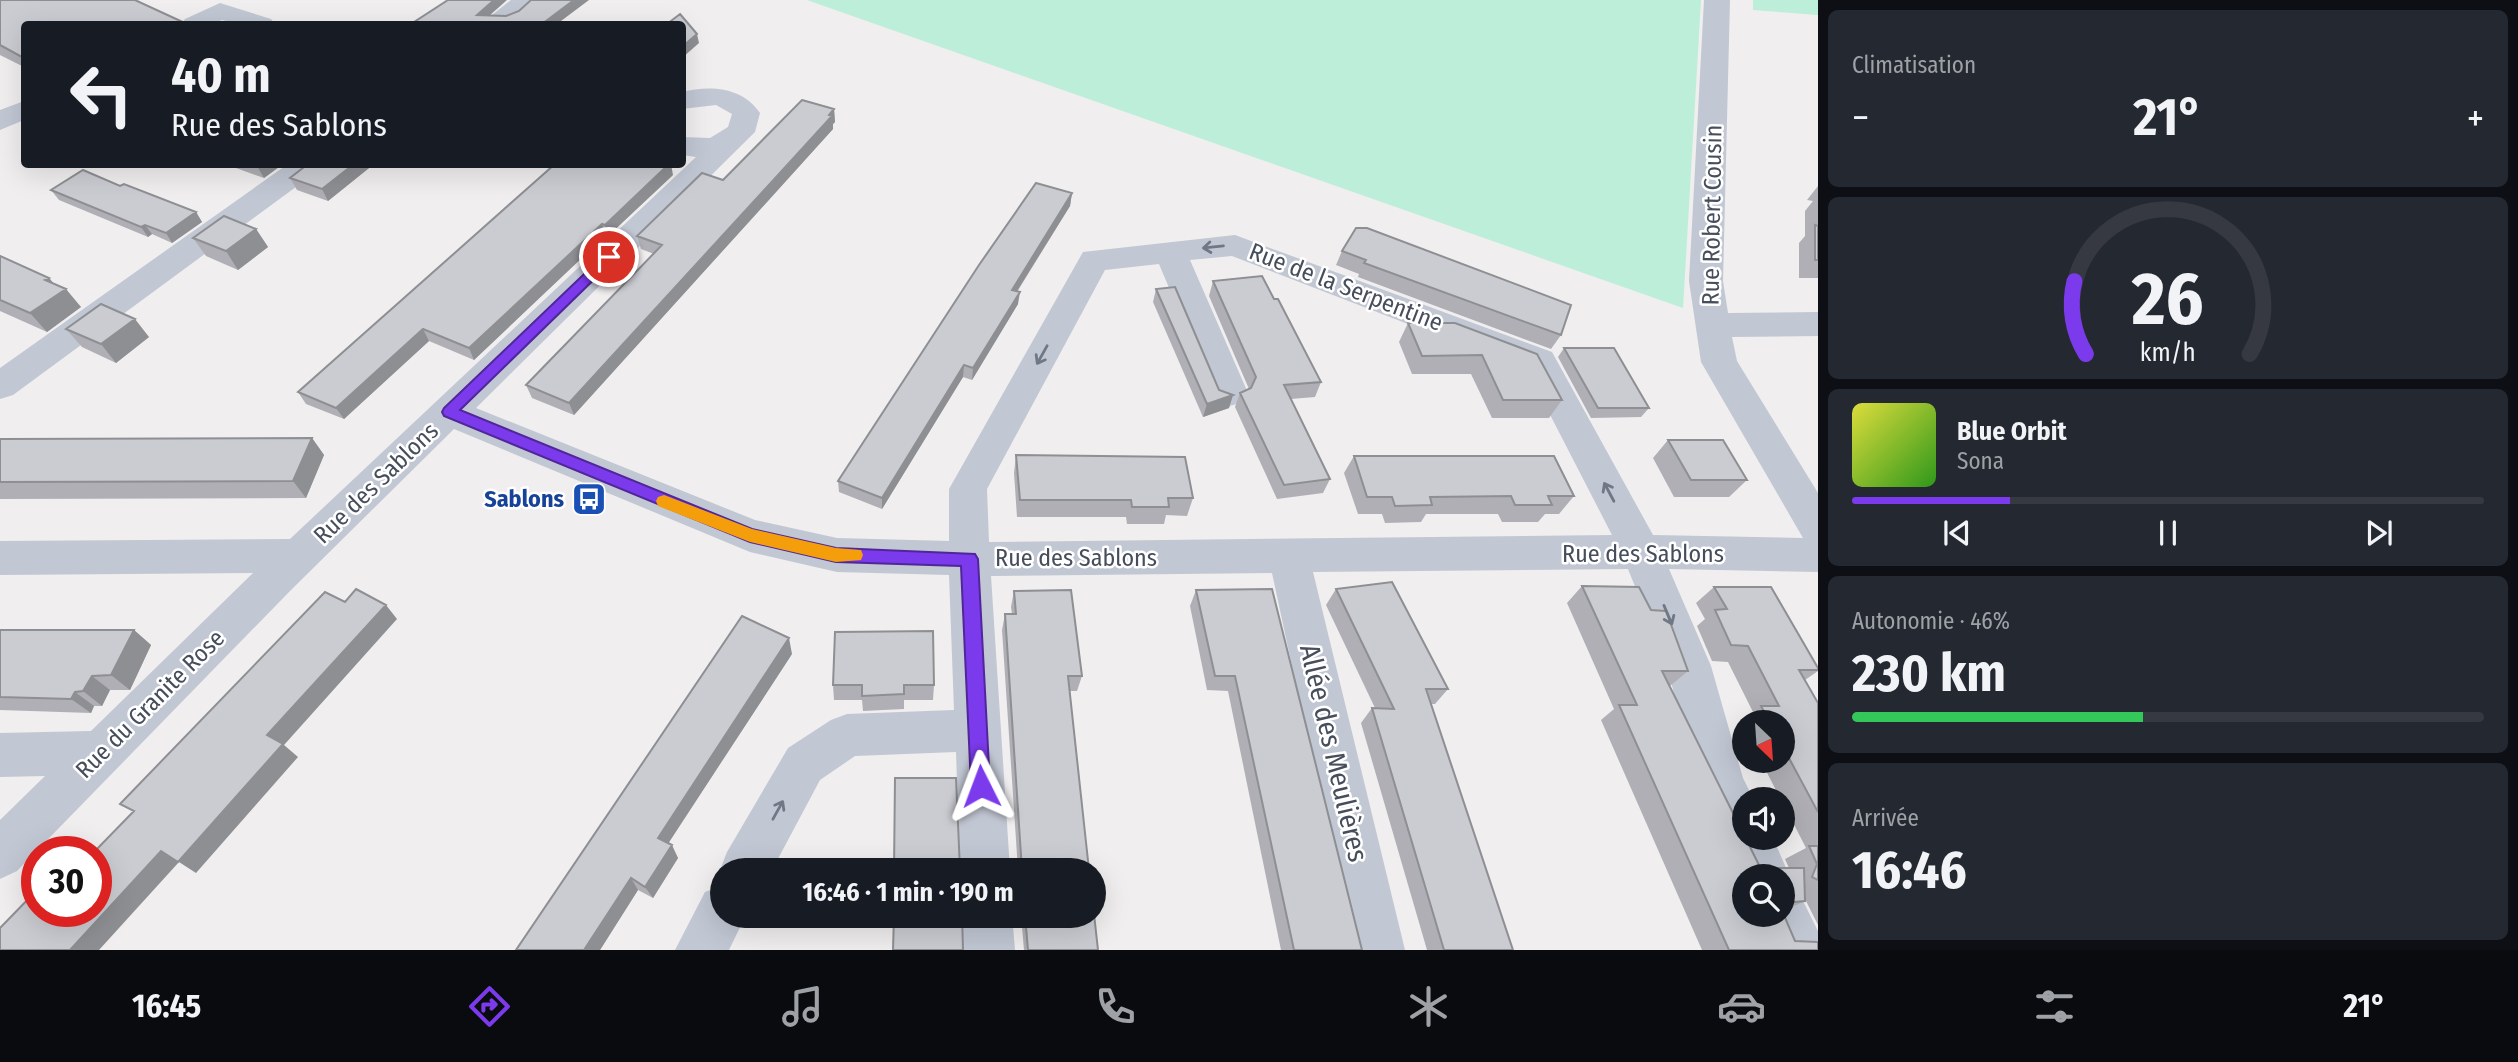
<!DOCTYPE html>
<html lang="fr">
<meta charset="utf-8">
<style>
body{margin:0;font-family:"Fira Sans Condensed",sans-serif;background:#242831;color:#f1f3f6;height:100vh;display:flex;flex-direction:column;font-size:26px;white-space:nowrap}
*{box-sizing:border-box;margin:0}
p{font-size:23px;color:#9ea1a6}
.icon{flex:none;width:38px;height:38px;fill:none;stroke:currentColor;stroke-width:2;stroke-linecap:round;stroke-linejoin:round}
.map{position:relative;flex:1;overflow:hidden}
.details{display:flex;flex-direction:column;gap:10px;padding:10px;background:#0d0f14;width:700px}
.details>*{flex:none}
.top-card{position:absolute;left:21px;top:21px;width:665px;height:147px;border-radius:7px;box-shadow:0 7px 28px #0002;background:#171b24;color:#f1f3f6;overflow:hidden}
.needle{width:46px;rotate:155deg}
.tools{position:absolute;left:1732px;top:710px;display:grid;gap:14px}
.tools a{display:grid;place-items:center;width:63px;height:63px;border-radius:50%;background:#171b24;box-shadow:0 7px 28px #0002;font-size:35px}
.speed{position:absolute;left:21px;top:836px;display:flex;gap:14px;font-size:35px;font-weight:700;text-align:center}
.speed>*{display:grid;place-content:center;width:91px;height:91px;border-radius:50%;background:#171b24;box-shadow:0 7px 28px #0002;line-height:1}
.speed .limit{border:10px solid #d22;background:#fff;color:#111}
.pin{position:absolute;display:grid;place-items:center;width:60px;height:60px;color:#fff;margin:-30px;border:4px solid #fff;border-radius:50%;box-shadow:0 2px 7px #0007}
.me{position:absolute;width:77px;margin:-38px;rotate:357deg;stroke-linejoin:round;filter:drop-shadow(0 0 5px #0008)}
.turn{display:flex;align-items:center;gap:24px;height:147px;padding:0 35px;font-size:32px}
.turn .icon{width:91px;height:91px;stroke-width:2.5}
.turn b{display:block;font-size:49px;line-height:60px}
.big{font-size:52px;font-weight:700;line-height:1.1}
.details .card{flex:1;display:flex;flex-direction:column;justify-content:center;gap:10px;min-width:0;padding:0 24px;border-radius:10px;background:#242831}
.details .dial{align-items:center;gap:0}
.dial svg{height:182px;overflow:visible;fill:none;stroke:#363941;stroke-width:7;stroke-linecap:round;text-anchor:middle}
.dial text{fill:#f1f3f6;stroke:none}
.song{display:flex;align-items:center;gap:21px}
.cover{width:84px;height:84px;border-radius:10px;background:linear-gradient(135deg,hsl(60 70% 55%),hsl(110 70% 35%))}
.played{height:7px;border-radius:4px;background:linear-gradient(90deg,#7c3aed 25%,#363941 25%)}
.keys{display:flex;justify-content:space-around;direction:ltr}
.heat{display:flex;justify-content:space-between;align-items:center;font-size:38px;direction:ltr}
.charge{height:10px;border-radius:5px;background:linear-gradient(90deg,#34c759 46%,#363941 0)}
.trip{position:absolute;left:710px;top:858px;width:396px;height:70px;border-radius:35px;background:#171b24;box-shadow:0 7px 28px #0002;font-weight:700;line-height:70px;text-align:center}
.tab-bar{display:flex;height:112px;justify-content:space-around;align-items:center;background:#090b0e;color:#9ea1a6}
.tab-bar .icon{width:49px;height:49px}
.tab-bar .selected{color:#7c3aed}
.tab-bar b{font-size:32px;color:#f1f3f6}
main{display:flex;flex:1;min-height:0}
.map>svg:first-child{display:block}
.green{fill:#bceeda}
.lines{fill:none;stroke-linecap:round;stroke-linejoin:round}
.street{fill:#c1c7d3;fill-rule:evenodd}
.wall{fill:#afafb5}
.shaded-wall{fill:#8e8f93}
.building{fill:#cbccd2;stroke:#8e8f93;stroke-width:2}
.oneway{stroke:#717885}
.route{fill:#7c3aed;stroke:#51269a;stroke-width:2}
.slow{fill:#f59e0b}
.labels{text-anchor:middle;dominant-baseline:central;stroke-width:5;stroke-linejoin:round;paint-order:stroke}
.street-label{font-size:24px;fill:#464d5b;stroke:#fff}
.transit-label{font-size:24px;font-weight:bold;fill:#164399;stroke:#fff;text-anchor:end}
.near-street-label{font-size:28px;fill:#464d5b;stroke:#fff}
</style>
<main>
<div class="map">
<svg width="1818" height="950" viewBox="0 0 1818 950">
<rect width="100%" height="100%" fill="#f0eeee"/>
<path class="green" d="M807,0H1701L1683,308Z
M1753,0H1818V15L1753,10Z"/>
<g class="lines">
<path class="street" d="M511,0H537C521,24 510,24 483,24L487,19Z
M1704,0H1730L1723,281L1728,313L1818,312V336L1732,337L1737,361L1818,493V572L1669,569L1711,666L1743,778L1754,800H1745V838H1773L1790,877L1784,890L1801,897L1818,931V950H1773L1758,915H1783V877H1745V889L1697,783L1667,666L1628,569L1313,572L1405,950H1353L1272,573L991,576L1010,870H960L956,752L855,756L820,780L772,870H723V876L720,870L727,852L788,748L831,720L847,714L954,710L949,575L837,572L750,552L454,429L290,591L17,871L0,879V820L45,776L0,777V733L91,731L253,573L0,575V541L290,539L696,157L682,155V137L710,138L728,127L732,114L716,105L682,109V92C711,85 742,87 760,113L755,132L476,408L755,520L837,538L949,541V489L1083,252L1235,235L1552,352L1653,535L1803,538L1701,362L1689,281ZM1232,256L1527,370L1612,535L989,542L987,489L1105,270L1159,264L1217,402L1230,406L1243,402L1248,393L1190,260Z
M220,3L271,19L275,24H237L222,20L213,24H181L185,19Z
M24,101V120L0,130V110Z
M288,164H323L319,170L13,395L0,399V368Z
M723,885V915H746L729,950H675L705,892Z
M962,915H1012L1015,950H963Z"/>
</g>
<path class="wall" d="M0,0L24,24V67L0,55Z
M834,109L835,122L833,124V129L574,415L532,398L526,385L654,254L641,249L637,236L723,180Z
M234,164H283L264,178L236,168Z
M309,164H374L328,201L297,190L290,178Z
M673,175L608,236L606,235L474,360L429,341L344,419L306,404L298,392Z
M120,186L196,212L202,222L172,243L152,234L148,237L59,200L51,190Z
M1818,186V278H1799V243L1805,236V211L1813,201L1807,200Z
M1072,193L1070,206L1017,292L1018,304L972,380L963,377L882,509L839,492L838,481Z
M256,229L268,247L238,270L206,256L193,238Z
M1342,251L1561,335L1551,349L1358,277L1359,274L1336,265Z
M0,256L49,278L54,284L81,307L47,332L0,311Z
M1213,281L1274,299L1321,382L1315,397L1291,399L1330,479L1323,493L1277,499L1235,407L1240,393L1249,389L1209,296Z
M1156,289L1219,390L1233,395L1229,408L1203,417L1153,302Z
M1408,323H1455L1562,400L1549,418H1492L1471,374H1412L1399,342Z
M66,329L149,337L116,363L82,347Z
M1564,348L1649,408L1641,417L1591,418L1558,357Z
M312,438L324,455L306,498L0,499V439Z
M1668,440L1747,480L1729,497H1674L1653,458Z
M1016,455L1193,498L1187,516L1166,515L1164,524H1127L1126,517H1017L1014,473Z
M1354,456L1574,496L1559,514H1545L1538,522H1502L1498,514H1426L1421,522L1385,523L1382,514H1358L1344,473Z
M1582,586L1651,610L1688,671L1670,686L1762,872L1771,868H1789L1785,859L1806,848L1783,803V800H1781L1761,761H1783V723H1745V729L1740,721L1753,712L1728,662L1712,661L1697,626L1705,619L1696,603L1714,587L1818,668V671L1805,680L1818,703V925L1805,899L1783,877H1745L1795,941L1818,950H1702L1601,720L1614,709L1567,603Z
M1336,589L1448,689L1435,704H1431L1513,950H1427L1361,723L1372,708H1375L1326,605Z
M1196,590L1362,950H1281L1228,691L1207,690L1190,606Z
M1014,591L1082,676L1077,691H1070L1089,870H1018L1002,630L1005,614H1012L1011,607Z
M0,630H134L151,645L130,690H110L102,706H94L91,713L0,710Z
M792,654L668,843L678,858L653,898L638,890L600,950H516Z
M833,685H934L933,700H904V709L863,711L862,700H834Z
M1805,901L1783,911V903Z
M1021,915H1094L1098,950H1024Z"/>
<path class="shaded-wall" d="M494,0H507L480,24L477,15Z
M574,0H589L557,24H542Z
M697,34L699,43L682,58V47Z
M834,109L835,122L833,124V129L574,415L569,403Z
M259,164H283L264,178L257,166Z
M354,164H374L328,201L322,189Z
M669,164H671L673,175L608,236L605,225Z
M1072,193L1070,206L1010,302L1012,290Z
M196,212L202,222L172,243L166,233Z
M602,224L606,235L474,360L469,348Z
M145,225L152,234L148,237L141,227Z
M256,229L268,247L238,270L226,251Z
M49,278L61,292L66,289L81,307L47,332L30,313L45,280Z
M1020,292L1018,304L972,380L973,368Z
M135,319L149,337L116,363L101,344Z
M423,329L429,341L344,419L336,408Z
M964,365L963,377L882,509V498Z
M1233,395L1229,408L1203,417L1207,404Z
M312,438L324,455L306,498L293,481Z
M386,605L397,619L284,745L298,757L196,873L179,862L99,950H70Z
M134,630L151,645L130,690L111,675Z
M789,638L792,654L664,850L658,838Z
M92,676L110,690L102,706L83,691Z
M75,692L94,706L91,713L71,699Z
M672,845L678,858L653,898L645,887Z
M631,878L638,890L600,950H584Z"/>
<path class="building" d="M0,0H135L187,24H24V56L22,57L0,45Z
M448,0H494L477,15L506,16L519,11L531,0H574L542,24H411Z
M680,14L697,34L682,47V24H667Z
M802,100L834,109L829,115L832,116L569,403L526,385L662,245L637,236L702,173L723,180Z
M308,164H354L322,189L290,178Z
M555,164H669L605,225L602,224L469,348L423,329L336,408L298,392Z
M83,170L120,186L124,184L196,212L166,233L145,225L141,227L51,190Z
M1036,183L1072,193L1012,290L1020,292L973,368L964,365L882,498L838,481L979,265Z
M224,216L256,229L226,251L193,238Z
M1815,225L1818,226V260H1815Z
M1356,228H1367L1571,305L1561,335L1364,263L1366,260L1342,251Z
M0,256L49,278L45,280L66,289L30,313L0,300Z
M1262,276L1274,299H1278L1321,382L1284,385L1330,479L1284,485L1240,393L1251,388L1256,377L1213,281Z
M1175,287L1219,390L1233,395L1207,404L1156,289Z
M101,304L135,319L101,344L66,329Z
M1408,323H1455L1537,354L1562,400H1503L1482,355L1422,356Z
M1564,348H1614L1649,408H1598Z
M312,438L293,481L0,482V439Z
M1668,440H1723L1747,480H1691Z
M1016,455L1185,457L1193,498H1168L1169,507H1132L1131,500H1020Z
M1354,456H1554L1574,496H1548L1552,505H1515L1511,496L1430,497L1432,505L1395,506L1392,497H1367Z
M1392,582L1448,689H1426L1513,950H1444L1372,708L1394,709L1336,589Z
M1582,586L1639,587L1651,610L1666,611L1688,671H1662L1765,877H1745V915H1783V913L1795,941L1818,942V950H1729L1619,705H1637Z
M1714,587H1771L1818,668V670H1799L1818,703V812L1783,747V723H1770L1761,706H1779L1748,646L1731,645L1715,610L1727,609Z
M356,589L386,605L267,735L283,744L178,862L161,851L70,950H0V928L37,890V912H96V852H94L134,811L120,804L325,592L345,602Z
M1272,589L1362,950H1294L1235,676H1215L1196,590Z
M1071,590L1082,676H1068L1089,870H1022L1005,614H1016L1014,591Z
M742,616L789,638L658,838L672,845L645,887L631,878L584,950H516Z
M0,630H134L111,675L92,676L83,691L75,692L71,699L0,697Z
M933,631L934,685H904V694L862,696V685H833L835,632Z
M895,778H956L960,870H894Z
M1809,846H1818V880L1812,877L1817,864Z
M1771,868H1804L1805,901L1783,903V877H1771Z
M1094,914L1098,950H1028L1025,915H1094Z
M894,915H962L963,950H893Z"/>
<defs><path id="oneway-shaft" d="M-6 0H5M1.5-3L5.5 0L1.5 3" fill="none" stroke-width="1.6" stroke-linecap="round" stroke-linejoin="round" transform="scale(1.75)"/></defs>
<g class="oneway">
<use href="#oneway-shaft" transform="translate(1213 247) rotate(174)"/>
<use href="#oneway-shaft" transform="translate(1042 355) rotate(119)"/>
<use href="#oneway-shaft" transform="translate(1609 492) rotate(-118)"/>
<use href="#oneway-shaft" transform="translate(1668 615) rotate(67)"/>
<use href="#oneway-shaft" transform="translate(778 810) rotate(-61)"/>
</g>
<path class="route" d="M609,252L614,254V260L460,410L752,529L836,548L975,554L978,559L990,786L988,793L981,796L974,793L971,786L961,566L836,562L750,542L444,416L442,412L444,408L605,254Z"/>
<path class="slow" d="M664,495L752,529L836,548L861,550L863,555L861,560L836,562L750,542L658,506L656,501L658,497Z"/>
<defs>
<g id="bus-square" transform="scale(1.75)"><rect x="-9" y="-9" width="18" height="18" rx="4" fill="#1a4fb4" stroke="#fff"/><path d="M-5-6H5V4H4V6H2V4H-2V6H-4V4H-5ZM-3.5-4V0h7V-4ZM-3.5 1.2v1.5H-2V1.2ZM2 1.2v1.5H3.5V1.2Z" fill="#fff"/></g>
</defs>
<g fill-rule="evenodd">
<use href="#bus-square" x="589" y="499"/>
</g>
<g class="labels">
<g class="street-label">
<text transform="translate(1712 215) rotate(-89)">Rue Robert Cousin</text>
<text transform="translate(1346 287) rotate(21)">Rue de la Serpentine</text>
<text transform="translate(376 483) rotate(-44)">Rue des Sablons</text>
<text x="1643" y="554">Rue des Sablons</text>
<text x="1076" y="558">Rue des Sablons</text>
<text transform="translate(150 704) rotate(-45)">Rue du Granite Rose</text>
</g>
<g class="transit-label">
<text x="564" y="499">Sablons</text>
</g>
<g class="near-street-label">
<text transform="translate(1334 753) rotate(77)">Allée des Meulières</text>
</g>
</g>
</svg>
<div class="tools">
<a><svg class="needle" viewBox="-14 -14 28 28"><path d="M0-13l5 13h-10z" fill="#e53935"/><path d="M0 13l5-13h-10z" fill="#9ea1a6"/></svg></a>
<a><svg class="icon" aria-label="sound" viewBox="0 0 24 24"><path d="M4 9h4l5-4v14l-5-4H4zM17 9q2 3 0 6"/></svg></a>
<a><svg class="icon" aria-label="search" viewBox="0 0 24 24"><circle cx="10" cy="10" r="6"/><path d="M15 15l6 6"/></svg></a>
</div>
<div class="speed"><div class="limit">30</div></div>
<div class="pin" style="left:609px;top:257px;background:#d93025"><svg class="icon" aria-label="arrive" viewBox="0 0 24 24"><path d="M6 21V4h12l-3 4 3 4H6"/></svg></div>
<svg class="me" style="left:981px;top:786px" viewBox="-20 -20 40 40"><path d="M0-17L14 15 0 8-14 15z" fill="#7c3aed" stroke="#fff" stroke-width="4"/></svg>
<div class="trip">16:46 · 1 min · 190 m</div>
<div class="top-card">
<div class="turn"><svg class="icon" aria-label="left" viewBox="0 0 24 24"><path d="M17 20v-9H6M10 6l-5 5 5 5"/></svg><div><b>40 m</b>Rue des Sablons</div></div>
</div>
</div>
<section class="details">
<div class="card"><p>Climatisation</p>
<div class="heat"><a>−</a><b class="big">21°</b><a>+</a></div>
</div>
<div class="card dial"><svg viewBox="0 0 100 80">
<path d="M14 69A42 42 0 1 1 86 69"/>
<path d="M14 69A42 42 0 0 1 9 37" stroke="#7c3aed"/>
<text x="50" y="56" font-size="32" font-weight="700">26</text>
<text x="50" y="72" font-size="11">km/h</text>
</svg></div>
<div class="card">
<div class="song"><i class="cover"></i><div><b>Blue Orbit</b><p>Sona</p></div></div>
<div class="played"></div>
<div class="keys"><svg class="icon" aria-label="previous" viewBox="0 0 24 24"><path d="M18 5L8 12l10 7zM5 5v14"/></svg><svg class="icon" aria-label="pause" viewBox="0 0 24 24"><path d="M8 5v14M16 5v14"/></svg><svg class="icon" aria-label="next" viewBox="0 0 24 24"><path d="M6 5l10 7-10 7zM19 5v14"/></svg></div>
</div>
<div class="card"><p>Autonomie · 46%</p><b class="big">230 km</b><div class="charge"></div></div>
<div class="card"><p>Arrivée</p><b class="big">16:46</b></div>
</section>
</main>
<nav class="tab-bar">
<b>16:45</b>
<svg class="icon selected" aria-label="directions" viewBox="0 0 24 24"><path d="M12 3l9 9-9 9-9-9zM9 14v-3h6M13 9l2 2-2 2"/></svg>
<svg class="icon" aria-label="music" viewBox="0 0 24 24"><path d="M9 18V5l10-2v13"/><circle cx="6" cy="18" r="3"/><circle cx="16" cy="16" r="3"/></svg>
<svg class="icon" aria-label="phone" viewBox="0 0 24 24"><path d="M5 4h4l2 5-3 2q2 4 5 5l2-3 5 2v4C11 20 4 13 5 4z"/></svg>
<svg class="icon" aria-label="climate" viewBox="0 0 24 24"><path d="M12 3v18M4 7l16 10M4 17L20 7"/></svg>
<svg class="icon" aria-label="car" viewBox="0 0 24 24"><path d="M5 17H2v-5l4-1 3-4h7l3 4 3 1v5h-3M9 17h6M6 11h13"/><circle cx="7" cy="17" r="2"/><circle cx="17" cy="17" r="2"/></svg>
<svg class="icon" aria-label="filters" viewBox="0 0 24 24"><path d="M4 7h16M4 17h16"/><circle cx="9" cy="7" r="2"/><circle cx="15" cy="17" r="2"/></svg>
<b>21°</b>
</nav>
